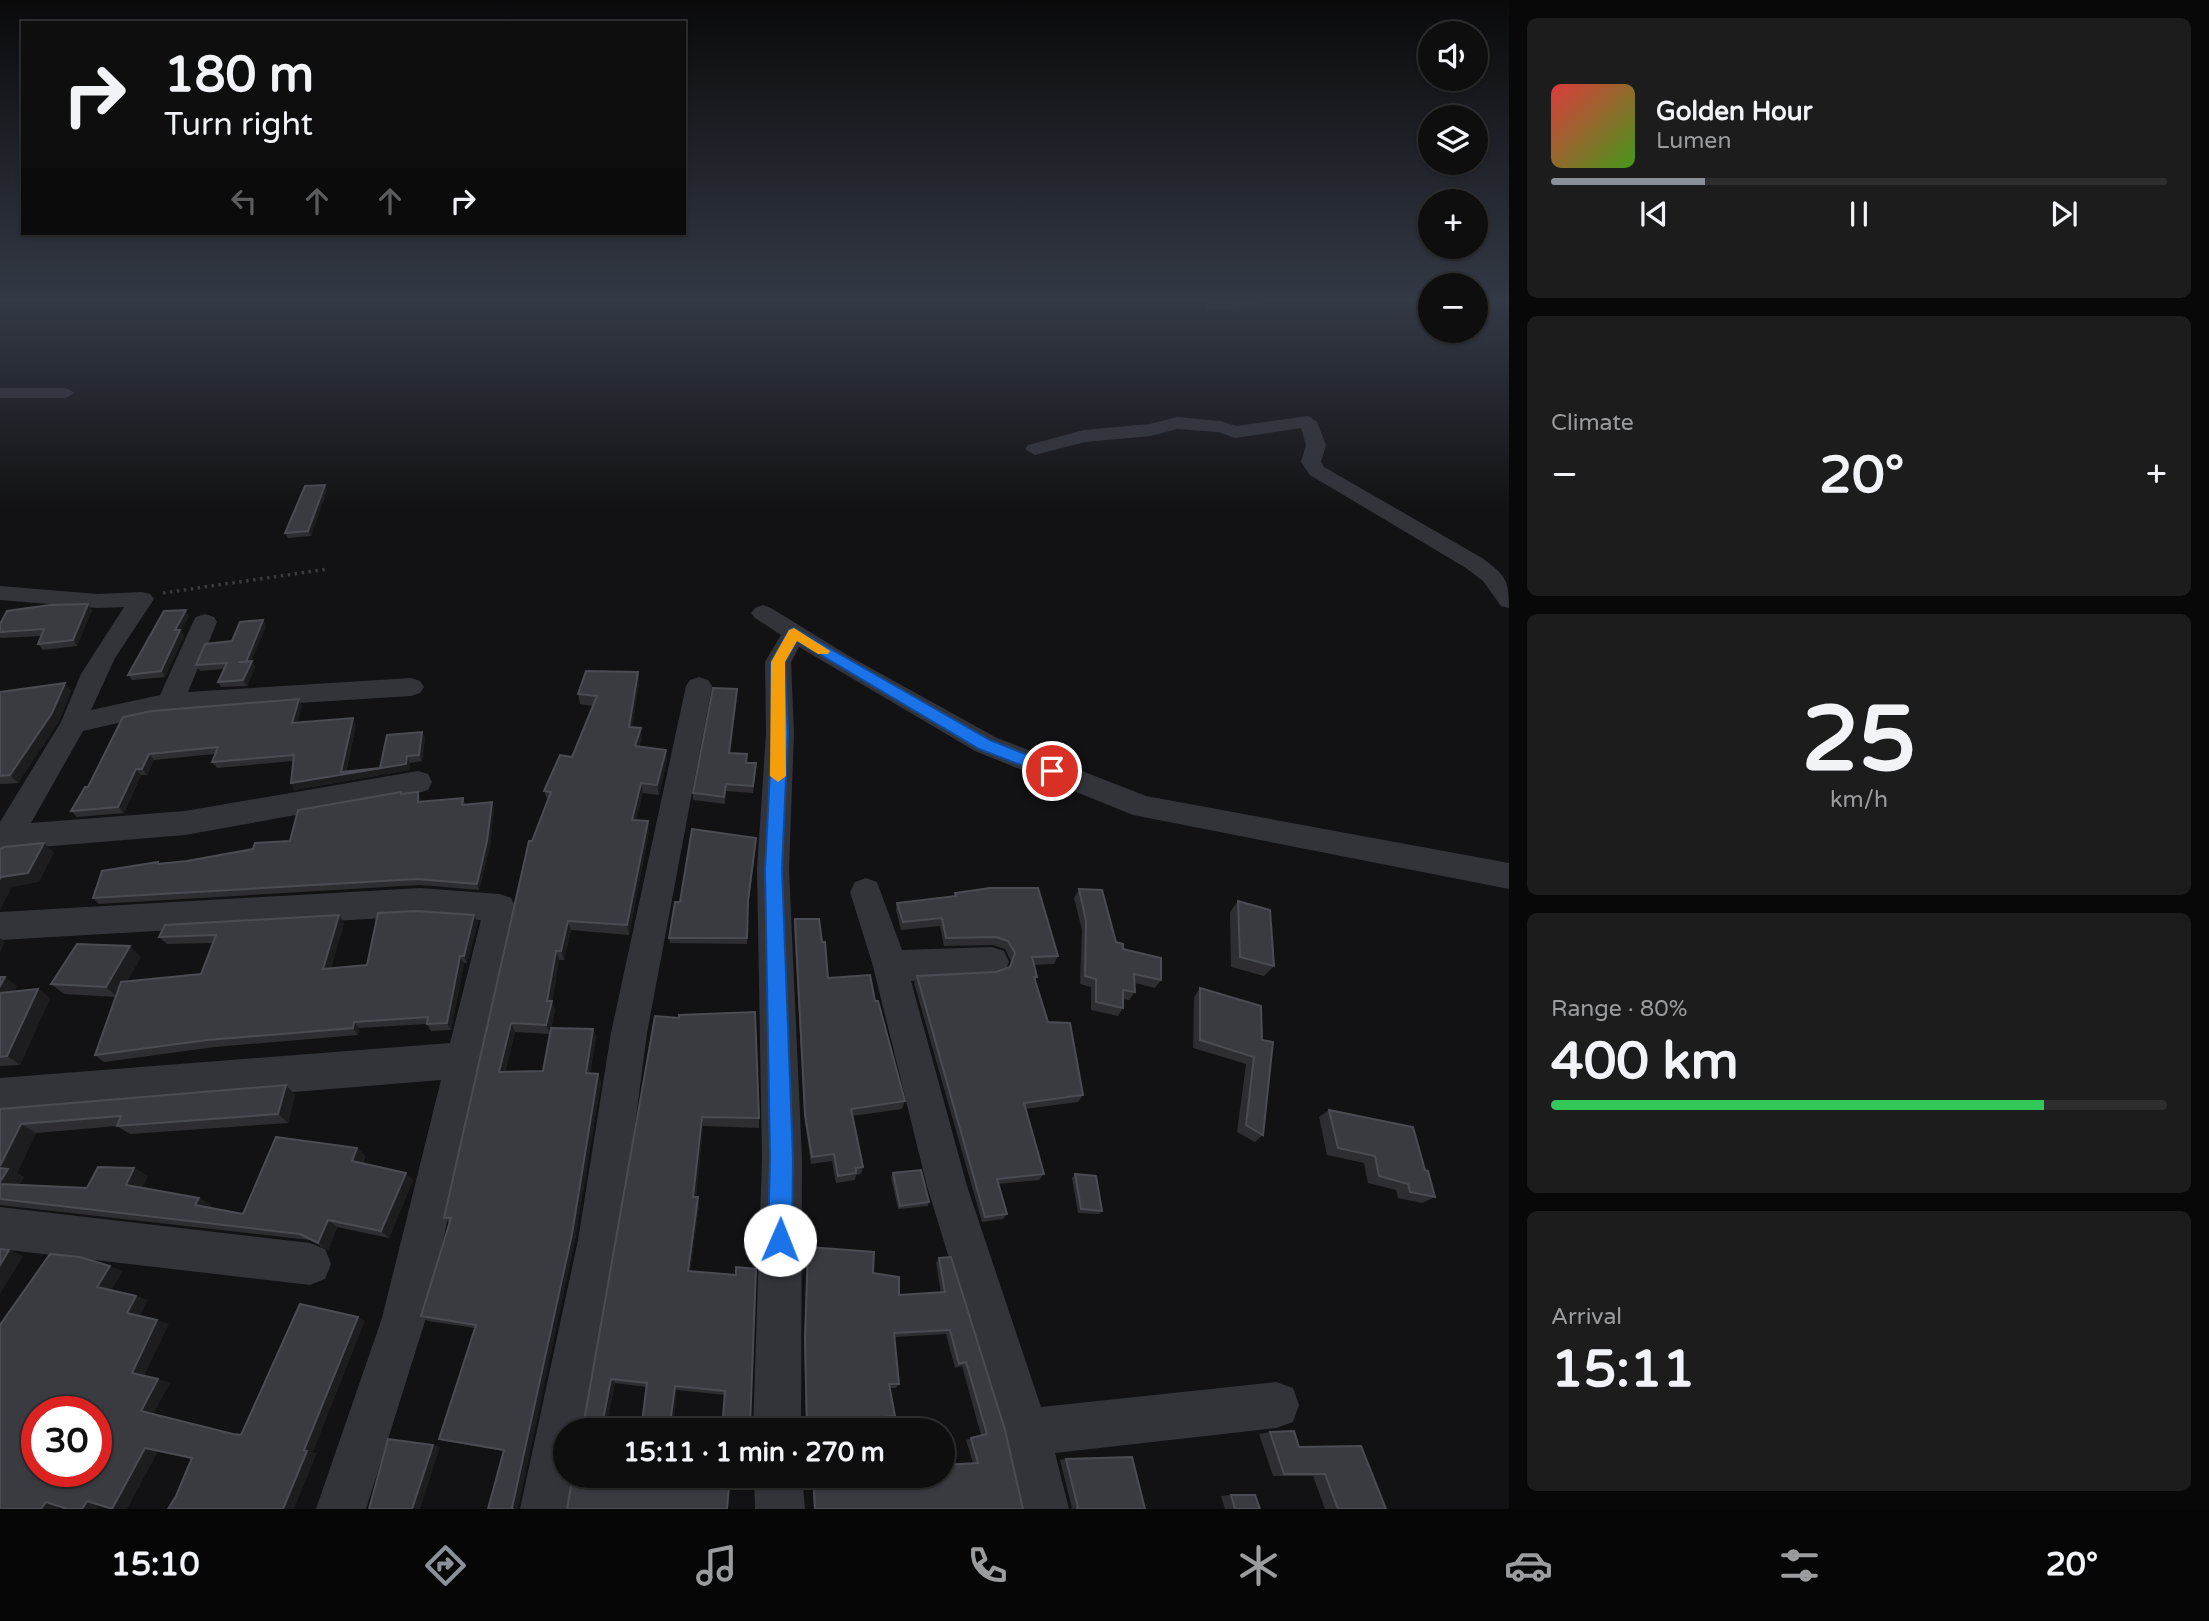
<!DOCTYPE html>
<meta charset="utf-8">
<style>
body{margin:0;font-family:"Varela Round",sans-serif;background:#1c1c1d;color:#f1f3f6;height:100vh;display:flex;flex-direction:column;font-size:26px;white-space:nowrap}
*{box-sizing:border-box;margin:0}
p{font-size:23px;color:#9b9c9e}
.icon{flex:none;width:38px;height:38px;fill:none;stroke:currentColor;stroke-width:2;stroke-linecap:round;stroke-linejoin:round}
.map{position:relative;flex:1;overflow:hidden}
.drawer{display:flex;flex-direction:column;gap:18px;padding:18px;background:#080808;width:700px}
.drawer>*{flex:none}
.banner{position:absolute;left:21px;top:21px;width:665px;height:214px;border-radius:0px;box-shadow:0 2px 5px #0004,0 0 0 2px #2e2e2f;background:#0e0e0f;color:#f1f3f6;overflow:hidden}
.tools{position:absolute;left:1418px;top:21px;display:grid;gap:14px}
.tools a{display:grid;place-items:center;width:70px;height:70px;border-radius:50%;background:#0e0e0f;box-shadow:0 2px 5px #0004,0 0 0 2px #2e2e2f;font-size:35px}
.speed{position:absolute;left:21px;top:1396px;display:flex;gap:14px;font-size:35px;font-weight:700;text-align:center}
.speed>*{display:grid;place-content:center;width:91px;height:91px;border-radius:50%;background:#0e0e0f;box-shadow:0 2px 5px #0004,0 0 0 2px #2e2e2f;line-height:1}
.speed .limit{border:10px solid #d22;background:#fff;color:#111}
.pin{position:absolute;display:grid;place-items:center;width:60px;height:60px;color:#fff;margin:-30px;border:4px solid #fff;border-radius:50%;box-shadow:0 2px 7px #0007}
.me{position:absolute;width:77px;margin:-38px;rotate:1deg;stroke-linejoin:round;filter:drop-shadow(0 0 5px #0008)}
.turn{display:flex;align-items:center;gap:24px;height:147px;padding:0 28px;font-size:32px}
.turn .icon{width:91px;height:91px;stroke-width:2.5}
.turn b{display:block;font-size:49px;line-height:60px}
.lanes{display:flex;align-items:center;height:66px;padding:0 28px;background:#0003;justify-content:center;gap:35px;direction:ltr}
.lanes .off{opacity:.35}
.big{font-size:52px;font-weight:700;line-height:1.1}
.drawer .tile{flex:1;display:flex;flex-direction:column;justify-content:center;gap:10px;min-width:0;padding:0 24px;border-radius:10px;background:#1c1c1d}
.drawer .dial{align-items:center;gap:0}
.dial b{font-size:91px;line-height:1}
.song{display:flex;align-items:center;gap:21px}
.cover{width:84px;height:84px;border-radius:10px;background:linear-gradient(135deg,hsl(0 70% 55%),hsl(100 70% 35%))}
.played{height:7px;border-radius:4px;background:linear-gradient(90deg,#8c9099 25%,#2e2e2f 25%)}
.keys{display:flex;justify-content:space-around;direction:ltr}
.heat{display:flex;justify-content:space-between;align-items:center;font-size:38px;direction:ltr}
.charge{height:10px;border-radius:5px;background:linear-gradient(90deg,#34c759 80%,#2e2e2f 0)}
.trip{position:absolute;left:553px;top:1418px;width:402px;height:70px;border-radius:35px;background:#0e0e0f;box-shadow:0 2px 5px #0004,0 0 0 2px #2e2e2f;font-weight:700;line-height:70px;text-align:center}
.menu{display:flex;height:112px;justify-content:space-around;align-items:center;background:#060606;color:#9b9c9e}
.menu .icon{width:49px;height:49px}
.menu .on{color:#8c9099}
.menu b{font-size:32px;color:#f1f3f6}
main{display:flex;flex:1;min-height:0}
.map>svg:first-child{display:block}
.water{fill:#283139}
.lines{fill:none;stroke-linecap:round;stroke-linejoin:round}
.path{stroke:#393b41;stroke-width:3.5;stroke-dasharray:2.5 4.5;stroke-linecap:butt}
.minor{fill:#33343a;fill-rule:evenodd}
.wall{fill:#2e2e32}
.shaded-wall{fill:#1d1d20}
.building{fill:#3a3b40;stroke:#4b4c53;stroke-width:2;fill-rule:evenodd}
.route{fill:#1a73e8;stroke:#114b97;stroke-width:2}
.slow{fill:#f59e0b}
</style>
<main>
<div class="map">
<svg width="1509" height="1509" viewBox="0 0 1509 1509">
<rect width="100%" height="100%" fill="#121214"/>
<path class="water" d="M1207,299H1281C1259,303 1227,312 1206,311Z"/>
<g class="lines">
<path class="path" d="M163,593L328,569"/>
<path class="minor" d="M0,388H66L75,393L66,398H0Z
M1308,416L1317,422L1326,445L1321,462L1324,467L1482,558C1505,575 1509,579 1509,608L1501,606L1483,581L1466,568L1310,475L1301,462L1306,445L1301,428L1235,438L1218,432L1177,429L1151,436L1085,442L1035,455L1025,449L1028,445L1084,430L1150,424L1177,417L1221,421L1236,426Z
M0,586L98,594L142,592L150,594L154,599L115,658L91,710L160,695L193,622L196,617L205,614L214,617L217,622L188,692L411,678L420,681L424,687L420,693L411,696L170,711L83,731L31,823L185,811L418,771L428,774L432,782L428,790L418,793L185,835L16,849L11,858L0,862V822L61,722L81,674L124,607L98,608L0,600Z
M763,605L771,608L849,656L995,737L1146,796L1509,863V889L1133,815L975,751L799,647L791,662L794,733L789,869L802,1159L801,1430H753L762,1159L757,869L766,733L765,662L781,635L755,618L751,613L755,608Z
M699,677L708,680L712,686L647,1033L620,1240L585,1430H565V1475H576L570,1509H520L578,1240L611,1033L686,686L690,680Z
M866,878L877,882L902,950L992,947L1004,951L1009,962L1004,973L992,977L911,981L967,1186L1041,1407L1276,1382L1293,1388L1299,1405L1293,1422L1276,1428L1055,1453L1069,1509H1019L1002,1432L927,1186L873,966L850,892L855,882Z
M420,888L500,894L511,898L516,908L426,1318L366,1509H316L382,1318L441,1080L0,1116V1078L450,1043L481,920L420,916L0,940V912Z
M0,1207L310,1243L325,1249L331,1264L325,1279L310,1285L0,1249Z
M754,1475H802L805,1509H755Z"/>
</g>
<path class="wall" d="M325,485L327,490L311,536L288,538L285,533Z
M88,604L92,610L77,646L43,650L38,644L42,636L1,638L0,637V624Z
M189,616L181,631L184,636L165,677L132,680L128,675Z
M263,620L266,626L251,661L255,667L247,686L221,687L218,682L224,669L200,671L196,665Z
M638,672L639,682L632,727L642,739L639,746L666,750L667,760L659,795L643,793L636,820L648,821L649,831L629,935L571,930L564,960H559L552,1002L555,1010L550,1034L515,1032L505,1072L543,1071L593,1029L596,1037L590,1073L598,1074L601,1082L575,1240L517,1508L488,1509L504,1451L445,1441L439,1439L475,1328L428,1321L421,1316L449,1223L444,1218L532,841L548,801L544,791L572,757L593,706L580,704L578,694Z
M65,683L71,691L59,721L18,783L0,784V692Z
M737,689V696L730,753L747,763L756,770L753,793L726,791L725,804L693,800V793Z
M302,705L297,723L356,725L346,772L380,768L422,732L425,738L422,761L410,763L409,770L294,790L293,761L217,768L212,762L215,754L154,760L147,775H141L124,813L77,817L71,811L88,787L123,717Z
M402,794L421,798V801L463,798L465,804L492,802L494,809L490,847L479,890L420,885L99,904L93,898L158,862L160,864L187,861L253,849L290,841Z
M756,843L748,907L747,944L670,943L669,938L680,902Z
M1079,889L1116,942L1161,980L1155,988L1135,983V992L1129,1000L1123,999V1008L1118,1016L1091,1010V987L1080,984L1082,930L1074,898Z
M955,893L1058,956L1054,964L1034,965L1037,977L1035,981L1048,1022L1083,1095L1078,1102L1025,1109L1044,1174L1039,1180L998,1184L1007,1214L1003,1219L982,1222L914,983L917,976L996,972L1009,967L1011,961L1005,949L993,945L944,946L940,926L901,930L896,910L897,903L954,896Z
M1238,901L1274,966L1264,976L1231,967L1230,912Z
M795,919L822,942L828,978L875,1001L905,1101L902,1109L852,1116L863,1167L861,1174L856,1175L855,1180L836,1183L832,1161L811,1164L805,1122L794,929Z
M478,922L467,963H464L451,1030L431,1031L427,1024L359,1028L358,1035L215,1047L104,1062L95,1055L116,997L64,994L51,984L141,957L126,982L201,974L213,943L167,944L159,937L344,923L331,968L367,965Z
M0,977L17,986L14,992L38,989L50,998L20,1065L0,1066Z
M1200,988L1261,1006L1263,1135L1255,1142L1237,1132L1246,1064L1193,1048L1194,997Z
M655,1016L759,1118V1128L703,1126L696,1197L699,1205L690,1271L736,1275L722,1430L725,1395L677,1390L641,1430L646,1387L615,1383L605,1430H574L583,1427Z
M286,1085L295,1095L288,1123L130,1134L117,1126L36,1133L17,1173L24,1177L19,1185L87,1188L134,1168L148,1176L142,1187L199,1198L211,1205L210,1208L243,1214L357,1148L365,1156L363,1163L413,1180L389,1238L337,1227L328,1250L310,1240L0,1205V1109Z
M1329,1110L1425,1170L1435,1197L1422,1203L1398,1198L1396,1190L1368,1183L1364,1163L1327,1155L1319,1117Z
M893,1173L929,1202L928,1206L898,1209L891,1177Z
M1075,1174L1102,1211L1099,1214L1078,1213L1072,1178Z
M808,1247L873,1273L899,1295L941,1293L936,1263L939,1258L1023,1509H814L812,1475H943L973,1463L966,1440L981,1435L962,1366L955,1368L946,1334L895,1337L899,1384L896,1388H890L895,1416L892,1418L872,1420L873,1430H806L804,1341Z
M1270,1432L1299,1447L1386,1509H1325L1313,1476H1273L1259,1434Z
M1066,1459L1145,1509H1070L1072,1508L1060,1460Z
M1231,1495L1260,1509H1225L1221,1496Z"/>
<path class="shaded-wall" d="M325,485L327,490L311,536L308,531Z
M88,604L92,610L77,646L73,640Z
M186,610L189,616L181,631L184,636L165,677L161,671L175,630Z
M263,620L266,626L249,667L246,662Z
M252,661L255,667L247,686L243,680Z
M638,672L639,682L631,737L629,727Z
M65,683L71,691L59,721L18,783L10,775Z
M737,689V696L730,760L729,753Z
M299,699L302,705L296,730L292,723Z
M353,718L356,725L345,774L406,764L407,756L410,763L409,770L294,790L291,783L341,772Z
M641,728L642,739L636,756L635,746Z
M422,732L425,738L422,761L419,755Z
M666,750L667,760L659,795L657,785Z
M149,754L154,760L147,775L142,769Z
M136,769L141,775L124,813L118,807Z
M641,783L643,793L634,830L632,820Z
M418,792L421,798V808L418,802Z
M492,802L494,809L490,847L479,890L477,884Z
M648,821L649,831L629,935L627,925Z
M44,843L54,853L39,882L12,887L0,910V879L1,877Z
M339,915L344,923L329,976L323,969Z
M474,915L478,922L467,963L464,956Z
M568,921L571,930L564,960L561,951Z
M0,938L5,942L0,952Z
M130,946L141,957L118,997L106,987Z
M556,951L559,960L552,1002L555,1010L550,1034L546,1025L547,1001Z
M460,956L464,963L451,1030L447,1023Z
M5,977L17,986L9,1002L0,996V986Z
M38,989L50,998L20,1065L7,1056Z
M354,1022L359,1028L358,1035L353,1028Z
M511,1023L515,1032L503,1080L499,1072Z
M593,1029L596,1037L588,1081L586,1073Z
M598,1074L601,1082L575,1240L518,1509H513L512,1508Z
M286,1085L295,1095L288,1123L278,1114Z
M702,1117L703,1126L695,1205L693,1197Z
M21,1124L36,1133L17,1173L24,1177L15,1192L0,1185V1166Z
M357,1148L365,1156L360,1169L352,1161Z
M134,1168L148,1176L140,1192L126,1185Z
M406,1173L413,1180L389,1238L381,1231Z
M698,1197L699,1205L689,1278L688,1271Z
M199,1198L211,1205L207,1213L195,1205Z
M328,1220L337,1227L328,1250L318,1243Z
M9,1250L23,1256L0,1294V1265Z
M110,1266L123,1271L110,1292L97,1287Z
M136,1296L148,1300L139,1317L127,1313Z
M358,1317L365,1321L313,1452L304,1450Z
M157,1320L169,1324L144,1376L132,1373Z
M158,1379L170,1383L154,1413L141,1411Z
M611,1379L615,1383L605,1430H601Z
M675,1386L677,1390L673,1428L670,1424Z
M433,1445L440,1447L420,1509H412Z
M145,1448L159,1450L127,1509H112Z
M307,1451L317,1453L294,1509H283Z
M87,1501H101L97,1509H82Z
M46,1502L61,1503L58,1509H41Z"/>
<path class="building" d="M325,485L308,531L285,533L305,486Z
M88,604L73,640L38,644L44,629L0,632V624L7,611L50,605Z
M186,610L175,630H180L161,671L128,675L164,611Z
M263,620L246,662H238L252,661L243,680L218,682L227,663L196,665L205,644L232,641L240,622Z
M586,671L638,672L629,727L641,728L635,746L666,750L657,785L641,783L632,820L648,821L627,925L568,921L561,951H556L547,1001H552L546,1025L511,1023L499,1072L543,1071L551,1028L593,1029L586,1073L598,1074L572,1234L512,1508L513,1509H488L504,1450L439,1439L476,1325L421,1316L451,1218H444L529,841H532L551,792L544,791L560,755L572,757L597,696L578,694Z
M65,683L52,713L10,775L0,776V692Z
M713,688L737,689L729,753L747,754L746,763H756L753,786L726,784L724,797L693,793Z
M299,699L292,723L353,718L341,772L380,768L387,735L422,732L419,755L407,756L406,764L291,783L294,755L212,762L218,747L149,754L142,769H136L118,807L71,811L85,787H88L123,717L152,711Z
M401,792V794L418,792V802L463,798L462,805L492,802L487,841L477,884L417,879L93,898L102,871L158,862V864L187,861L253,849L255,843L290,841L298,810Z
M692,829L756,838L748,901L747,938H669L675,902H680Z
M44,843L28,873L1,877L0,879V849L4,847Z
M990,888H1038L1058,956L1032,957L1037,977H1034L1048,1022L1070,1023L1083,1095L1024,1103L1044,1174L997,1179L1007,1214L985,1217L917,976L996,972L1010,967L1015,953L1008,941L996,937L946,938L942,918L903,922L897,903L956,896L955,893Z
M1079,889L1102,890L1116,942L1123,944V949L1161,958V980L1134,974L1135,992L1123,990V1008L1096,1002V979L1085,976L1086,921Z
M1238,901L1270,910L1274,966L1240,957Z
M416,911L474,915L464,956H460L447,1023L427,1024L428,1017L354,1022L353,1028L207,1040L95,1055L121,982L201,974L216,935L159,937L165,925L339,915L323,969L367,965L378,913Z
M795,919H819L822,942H825L828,978L870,975L875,1001H878L905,1101L851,1109L863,1167L856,1168V1173L838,1176L834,1154L812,1157L805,1115Z
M77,944L130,946L106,987L51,984Z
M0,977H5L0,986Z
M1200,988L1261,1006L1262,1040L1273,1042L1263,1135L1246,1125L1254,1057L1200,1040Z
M38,989L7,1056L0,1057V993Z
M755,1012L759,1118L702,1117L693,1197H698L688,1271L736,1275V1267L756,1269L750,1427L753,1430H767H722L725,1391L675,1386L670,1424L719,1430H641L647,1383L611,1379L601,1430H574L583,1427L655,1016L679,1018V1015Z
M286,1085L278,1114L117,1126L121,1116L21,1124L0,1166V1109Z
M1329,1110L1413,1127L1425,1170L1428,1171L1435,1197L1410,1192L1408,1184L1379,1176L1375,1156L1338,1148Z
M276,1137L357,1148L352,1161L406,1173L381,1231L328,1220L318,1243L300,1234L0,1199V1184L87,1188L98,1167L134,1168L126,1185L199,1198L195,1205L243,1214Z
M0,1168L8,1169L0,1182Z
M921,1170L929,1202L900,1206L893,1173Z
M1075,1174L1096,1176L1102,1211L1081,1209Z
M808,1247L874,1252L873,1273L899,1277V1295L945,1292L939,1258L951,1257L1005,1430L1023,1509H815L813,1475H943V1465L978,1463L971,1438L987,1434L966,1362L959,1364L950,1330L894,1333L899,1384H889L895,1416L872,1418L873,1430H807L805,1337Z
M0,1249L9,1250L0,1265Z
M50,1254L80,1257L110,1266L97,1287L136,1296L127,1313L157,1320L132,1373L158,1379L141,1411L233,1434L241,1435L300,1304L358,1317L304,1450L307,1451L283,1509H168L176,1496L192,1458L145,1448L112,1509L87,1501L82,1509H67L46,1502L41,1509H0V1325ZM37,1412H96V1472H37Z
M1294,1431L1299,1447L1361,1446L1386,1509H1338L1325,1474H1284L1270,1432Z
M388,1439L433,1445L412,1509H369Z
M1132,1457L1145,1509H1076L1078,1508L1066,1459Z
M573,1475H730L727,1509H566H567Z
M1231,1495H1255L1260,1509H1235Z"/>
<linearGradient id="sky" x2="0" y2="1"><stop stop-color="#0a0a0b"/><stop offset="0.59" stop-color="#333945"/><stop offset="1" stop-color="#333945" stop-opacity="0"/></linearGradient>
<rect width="1509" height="510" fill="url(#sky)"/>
<path class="route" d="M794,628L990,740L1058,767L1061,771L1052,777L979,749L797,641L785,662L788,733L782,869L793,1159L792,1240L789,1249L780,1252L772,1249L768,1240L770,1159L765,869L772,733L771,662L789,630Z"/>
<path class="slow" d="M794,628L830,651L828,654H818L797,641L785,662L786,776L778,782L770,776L771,662L789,630Z"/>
</svg>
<div class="tools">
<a><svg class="icon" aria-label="sound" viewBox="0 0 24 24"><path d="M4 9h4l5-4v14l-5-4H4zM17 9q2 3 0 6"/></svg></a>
<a><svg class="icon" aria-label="layers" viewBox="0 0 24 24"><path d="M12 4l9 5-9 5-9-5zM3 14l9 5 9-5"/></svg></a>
<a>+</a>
<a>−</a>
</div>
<div class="speed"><div class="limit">30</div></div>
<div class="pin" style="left:1052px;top:771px;background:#d93025"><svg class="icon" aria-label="arrive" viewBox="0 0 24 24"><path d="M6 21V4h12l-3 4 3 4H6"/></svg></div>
<svg class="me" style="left:780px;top:1240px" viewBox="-20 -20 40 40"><circle r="19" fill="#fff"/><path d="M0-13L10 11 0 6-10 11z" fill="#1a73e8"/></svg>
<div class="trip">15:11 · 1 min · 270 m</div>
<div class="banner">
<div class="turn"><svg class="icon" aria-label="right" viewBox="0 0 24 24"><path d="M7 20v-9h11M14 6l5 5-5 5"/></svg><div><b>180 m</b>Turn right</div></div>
<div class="lanes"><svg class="icon off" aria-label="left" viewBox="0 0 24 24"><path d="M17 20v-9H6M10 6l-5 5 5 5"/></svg><svg class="icon off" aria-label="ahead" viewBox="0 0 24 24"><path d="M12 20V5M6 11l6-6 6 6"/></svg><svg class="icon off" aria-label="ahead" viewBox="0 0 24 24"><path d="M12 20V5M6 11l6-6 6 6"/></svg><svg class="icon" aria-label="right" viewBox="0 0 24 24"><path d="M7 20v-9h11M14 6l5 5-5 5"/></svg></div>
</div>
</div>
<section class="drawer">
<div class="tile">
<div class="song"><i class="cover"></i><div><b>Golden Hour</b><p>Lumen</p></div></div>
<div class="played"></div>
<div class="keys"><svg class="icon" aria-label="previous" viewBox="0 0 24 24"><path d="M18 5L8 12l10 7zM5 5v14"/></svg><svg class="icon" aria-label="pause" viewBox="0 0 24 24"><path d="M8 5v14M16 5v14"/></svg><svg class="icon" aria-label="next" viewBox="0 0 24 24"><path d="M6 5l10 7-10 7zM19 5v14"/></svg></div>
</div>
<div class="tile"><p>Climate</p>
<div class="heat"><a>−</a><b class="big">20°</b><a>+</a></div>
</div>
<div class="tile dial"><b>25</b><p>km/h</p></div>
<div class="tile"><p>Range · 80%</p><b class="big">400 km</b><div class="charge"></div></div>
<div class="tile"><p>Arrival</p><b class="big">15:11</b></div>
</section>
</main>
<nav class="menu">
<b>15:10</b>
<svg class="icon on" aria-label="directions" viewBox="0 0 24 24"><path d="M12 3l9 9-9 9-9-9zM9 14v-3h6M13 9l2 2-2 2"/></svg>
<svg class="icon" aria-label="music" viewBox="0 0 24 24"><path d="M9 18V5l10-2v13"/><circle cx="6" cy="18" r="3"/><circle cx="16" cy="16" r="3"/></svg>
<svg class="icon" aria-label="phone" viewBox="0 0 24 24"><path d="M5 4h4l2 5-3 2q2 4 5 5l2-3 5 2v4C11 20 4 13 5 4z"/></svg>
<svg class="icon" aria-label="climate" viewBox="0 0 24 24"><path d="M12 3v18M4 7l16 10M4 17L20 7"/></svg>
<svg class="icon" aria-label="car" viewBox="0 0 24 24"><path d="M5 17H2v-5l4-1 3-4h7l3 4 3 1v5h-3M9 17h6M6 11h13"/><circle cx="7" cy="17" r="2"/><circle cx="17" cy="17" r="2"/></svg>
<svg class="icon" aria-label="filters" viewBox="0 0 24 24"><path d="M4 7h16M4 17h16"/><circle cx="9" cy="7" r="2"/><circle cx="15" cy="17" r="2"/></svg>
<b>20°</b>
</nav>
